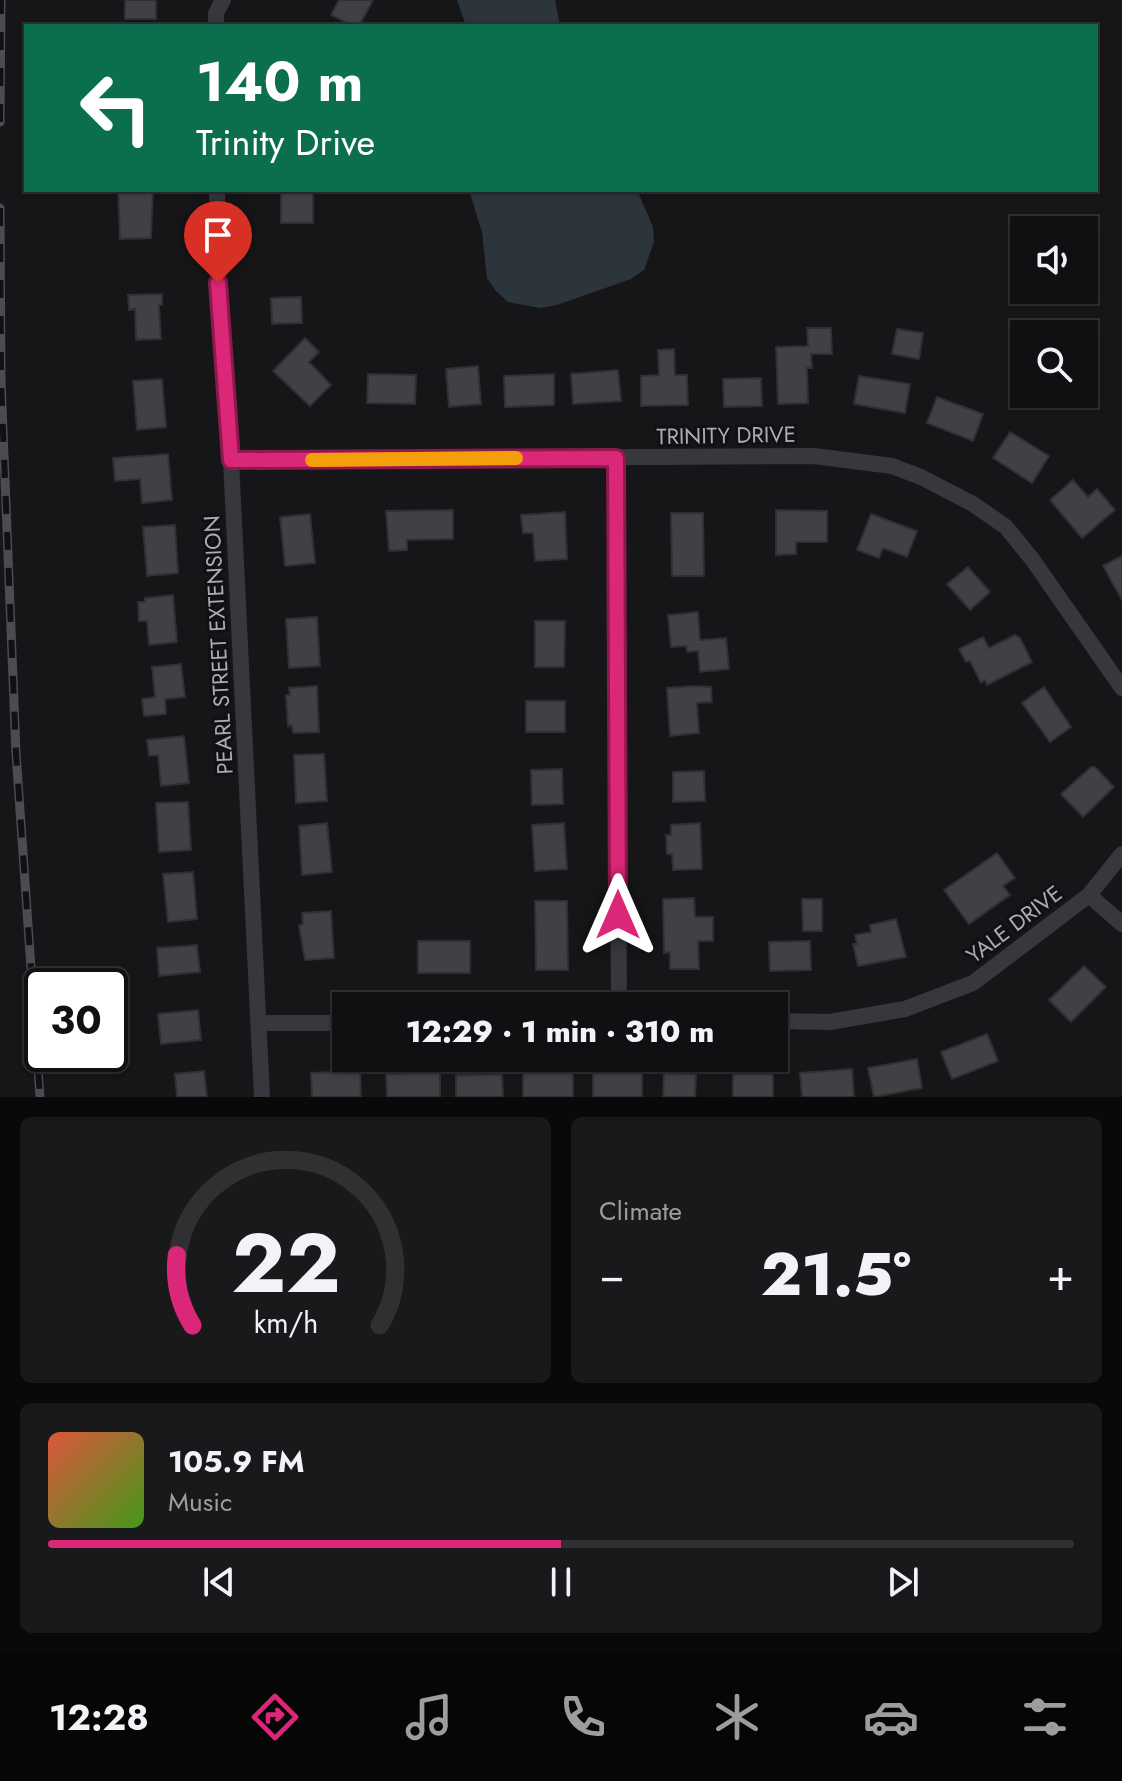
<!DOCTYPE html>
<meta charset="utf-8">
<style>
body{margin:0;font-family:Jost,sans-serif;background:#19191b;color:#f1f3f6;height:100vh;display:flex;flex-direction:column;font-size:30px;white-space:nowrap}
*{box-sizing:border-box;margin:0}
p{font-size:26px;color:#9c9d9f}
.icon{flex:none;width:44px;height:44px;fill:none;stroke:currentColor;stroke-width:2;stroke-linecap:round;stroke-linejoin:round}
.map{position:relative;height:1097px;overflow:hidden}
.panel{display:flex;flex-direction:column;gap:20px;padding:20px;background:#09090a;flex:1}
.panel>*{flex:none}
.guide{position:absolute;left:24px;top:24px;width:1074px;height:168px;border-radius:0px;box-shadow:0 2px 6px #0004,0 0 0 2px #303032;background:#0b6e4f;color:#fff;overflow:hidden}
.fabs{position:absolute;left:1010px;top:216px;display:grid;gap:16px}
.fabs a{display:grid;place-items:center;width:88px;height:88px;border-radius:0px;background:#101012;box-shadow:0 2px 6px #0004,0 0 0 2px #303032;font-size:40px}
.speed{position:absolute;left:24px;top:968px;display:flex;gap:16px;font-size:40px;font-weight:700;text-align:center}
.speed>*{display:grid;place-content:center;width:104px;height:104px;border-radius:50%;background:#101012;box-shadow:0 2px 6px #0004,0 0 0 2px #303032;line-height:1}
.speed .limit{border:4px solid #111;border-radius:12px;background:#fff;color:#111}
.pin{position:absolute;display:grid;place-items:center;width:68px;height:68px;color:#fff;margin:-82px -34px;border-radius:50% 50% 50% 0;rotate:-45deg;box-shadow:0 0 8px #0007}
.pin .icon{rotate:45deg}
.me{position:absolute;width:88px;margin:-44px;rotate:0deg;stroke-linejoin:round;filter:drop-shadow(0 0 6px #0008)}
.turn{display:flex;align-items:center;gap:28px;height:168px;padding:0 40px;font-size:36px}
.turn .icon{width:104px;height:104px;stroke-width:2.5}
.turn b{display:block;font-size:56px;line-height:68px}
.big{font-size:60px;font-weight:800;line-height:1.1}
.panel .widget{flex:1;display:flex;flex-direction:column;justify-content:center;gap:12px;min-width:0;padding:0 28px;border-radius:12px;background:#19191b}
.panel .dial{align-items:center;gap:0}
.dial svg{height:208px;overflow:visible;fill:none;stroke:#303032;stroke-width:7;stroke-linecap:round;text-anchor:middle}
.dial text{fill:#f1f3f6;stroke:none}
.song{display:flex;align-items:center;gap:24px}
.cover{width:96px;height:96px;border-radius:12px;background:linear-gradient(135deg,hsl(10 70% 55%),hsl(100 70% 35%))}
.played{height:8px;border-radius:4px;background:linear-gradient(90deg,#db2777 50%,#303032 50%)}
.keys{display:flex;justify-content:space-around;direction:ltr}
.heat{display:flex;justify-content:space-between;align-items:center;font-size:44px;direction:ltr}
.panel .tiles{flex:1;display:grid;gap:20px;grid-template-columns:1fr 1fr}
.widget:last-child{grid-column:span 2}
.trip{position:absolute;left:332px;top:992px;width:456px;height:80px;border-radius:0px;background:#101012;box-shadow:0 2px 6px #0004,0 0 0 2px #303032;font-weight:800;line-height:80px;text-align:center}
.menu{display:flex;height:128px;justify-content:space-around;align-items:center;background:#060607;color:#9c9d9f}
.menu .icon{width:56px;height:56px}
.menu .active{color:#db2777}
.menu b{font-size:36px;color:#f1f3f6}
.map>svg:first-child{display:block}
.water{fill:#2c353c}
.building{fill:#404145;stroke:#303034;stroke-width:2}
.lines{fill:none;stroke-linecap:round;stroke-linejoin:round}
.minor{stroke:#37383d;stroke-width:16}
.rail-casing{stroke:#4a4c52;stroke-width:9}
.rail{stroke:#111113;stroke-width:6;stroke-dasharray:18;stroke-linecap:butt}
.route-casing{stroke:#8e194d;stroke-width:20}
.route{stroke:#db2777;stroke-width:14}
.slow{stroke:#f59e0b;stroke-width:14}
.labels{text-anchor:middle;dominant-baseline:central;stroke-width:6;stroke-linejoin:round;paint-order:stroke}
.street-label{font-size:22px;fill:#a8adb8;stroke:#111113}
</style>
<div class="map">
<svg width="1122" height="1097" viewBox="0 0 1122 1097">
<rect width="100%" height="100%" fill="#161618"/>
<path class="water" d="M457,0H555L560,26H466Z
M469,190H637L653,227L654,242L644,270L631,279L557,305L540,308L508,302L496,291L487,278L482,232Z"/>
<path class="building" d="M125,0H156V19H125Z
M339,0H373L359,26H353L331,15Z
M118,190H153L151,238L120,239Z
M281,190H313V223H281Z
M162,294V305H159L161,339L136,340L135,309L129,310L128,295Z
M301,297L302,323L272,324L271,298Z
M807,328H831L832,354H811L812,368H807L808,403L778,404L776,347L808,346Z
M897,329L923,333L919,359L892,354Z
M305,338L319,352L309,362L331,385L310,406L273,371Z
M674,349L675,375H687L688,405L641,406V376L659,375L658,350Z
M478,366L481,404L449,407L446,369Z
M618,370L621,401L573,404L571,374Z
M368,374L416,375L415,404L367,403Z
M554,374V405L505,407L504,376Z
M859,376L910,384L905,413L854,404Z
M761,378L762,406L724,407L723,379Z
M162,379L166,427L137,430L133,381Z
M937,397L983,414L973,441L927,423Z
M1010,432L1049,456L1032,483L993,458Z
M168,454L172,500L142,503L140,479L115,481L113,458Z
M1073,480L1088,497L1097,489L1115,510L1082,538L1050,500Z
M453,510V539L407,540V550L389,551L386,511Z
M776,510L827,511V542H796V554L776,555Z
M565,512L567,559L535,561L533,533H523L521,515Z
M671,513H703L704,576H672Z
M310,514L315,563L285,566L280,517Z
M871,514L917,531L907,557L883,548L879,558L857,550Z
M175,525L178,573L147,576L143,527Z
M1122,556V600L1103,566Z
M968,567L990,592L970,610L947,584Z
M173,595L177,642L149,645L147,621H139L138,602H145V598Z
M698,612L700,640L726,638L729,669L700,672L698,651L687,652L686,646L671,647L668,615Z
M317,617L320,666L289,668L286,619Z
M535,621H565L564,667H535Z
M1015,635L1020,638L1032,662L987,685L985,680L981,683L970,661L966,662L959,649L983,637L989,648Z
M181,664L185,697L165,699L166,714L144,716L142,699L155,697L152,667Z
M317,686L319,732L293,733L292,725L288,726L286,695H290L289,688Z
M694,686L711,687L712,702L697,703L699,733L670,736L667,688Z
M1044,687L1071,727L1050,742L1022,703Z
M526,701H565V732H526Z
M184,736L189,783L161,786L158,755L149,756L147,740Z
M324,754L327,801L296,803L294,755Z
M1091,767H1095L1114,787L1083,817L1061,794Z
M562,769L563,804L532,805L531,770Z
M704,771L705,801L673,802V772Z
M188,802L191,850L159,852L156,803Z
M327,823L332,872L302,875L299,826Z
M564,823L567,869L535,871L532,825Z
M700,823L702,869L673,870L672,854H667L666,835H671V825Z
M997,853L1015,878L1003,886L1010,895L969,924L944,890Z
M193,872L197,919L168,922L163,874Z
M694,898L695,917H713V941H698L699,969H670V952L664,953L663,899Z
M802,899H822V931H803Z
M535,901H567L568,970H536Z
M331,911L334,958L305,960L299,926L303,924L302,913Z
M896,919L906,957L858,966L853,944H857L855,935L871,932L870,925Z
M418,941H470V973H418Z
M810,941L811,970L770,971L769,942Z
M197,945L200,972L159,976L157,948Z
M1084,966L1106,987L1071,1022L1049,1000Z
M198,1010L201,1040L161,1044L158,1014Z
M987,1034L998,1061L952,1079L941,1052Z
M917,1059L922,1088L874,1097L868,1068Z
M852,1069L854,1097H802L800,1073Z
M593,1070L642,1071V1097H593Z
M204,1071L207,1097H177L175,1074Z
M360,1071L361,1097H312L311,1073Z
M440,1072V1097H387L386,1074Z
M523,1072H573V1097H523Z
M664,1073L696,1074L695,1097H663Z
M502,1074L503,1097H456V1075Z
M733,1074H773V1097H733Z"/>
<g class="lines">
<path class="minor" d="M216,26V13L223,0
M217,190L218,283L231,460L262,1097
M616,458L619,1006
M231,460L814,456L892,466L921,477L973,504L1006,527L1032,559L1122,688
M1089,895L1122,924
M774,1021L830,1022L905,1009L973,983L1089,895L1122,854
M258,1023H346"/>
<g class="rail-casing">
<path id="rail" d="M0,122L1,0
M0,208L1,381L16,753L40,1097"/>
</g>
<use href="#rail" class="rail"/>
</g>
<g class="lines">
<g class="route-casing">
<path id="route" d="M218,283L231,460L616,458L618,915"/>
</g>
<use href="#route" class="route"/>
<path class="slow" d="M312,460L516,458"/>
</g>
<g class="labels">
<g class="street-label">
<text transform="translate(726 435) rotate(-1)">TRINITY DRIVE</text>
<text transform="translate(218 645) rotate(-93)">PEARL STREET EXTENSION</text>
<text transform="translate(1014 924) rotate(-37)">YALE DRIVE</text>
</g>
</g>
</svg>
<div class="fabs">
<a><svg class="icon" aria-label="sound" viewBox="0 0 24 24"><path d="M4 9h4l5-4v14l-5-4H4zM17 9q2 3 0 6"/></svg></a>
<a><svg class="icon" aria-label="search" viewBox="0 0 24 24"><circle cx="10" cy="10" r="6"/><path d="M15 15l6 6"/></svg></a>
</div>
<div class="speed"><div class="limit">30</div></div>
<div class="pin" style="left:218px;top:283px;background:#d93025"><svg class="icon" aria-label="arrive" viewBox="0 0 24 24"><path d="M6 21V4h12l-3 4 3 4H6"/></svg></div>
<svg class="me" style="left:618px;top:915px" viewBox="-20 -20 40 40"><path d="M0-17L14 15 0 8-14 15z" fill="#db2777" stroke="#fff" stroke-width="4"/></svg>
<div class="trip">12:29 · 1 min · 310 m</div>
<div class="guide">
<div class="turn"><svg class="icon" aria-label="left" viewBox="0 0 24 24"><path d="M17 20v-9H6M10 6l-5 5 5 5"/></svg><div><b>140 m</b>Trinity Drive</div></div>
</div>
</div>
<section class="panel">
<div class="tiles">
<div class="widget dial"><svg viewBox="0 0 100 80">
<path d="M14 69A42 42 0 1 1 86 69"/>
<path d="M14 69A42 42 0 0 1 8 42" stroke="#db2777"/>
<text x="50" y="56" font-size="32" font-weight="700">22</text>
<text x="50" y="72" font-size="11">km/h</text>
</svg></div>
<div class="widget"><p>Climate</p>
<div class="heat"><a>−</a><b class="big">21.5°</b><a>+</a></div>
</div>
<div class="widget">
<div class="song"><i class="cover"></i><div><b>105.9 FM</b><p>Music</p></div></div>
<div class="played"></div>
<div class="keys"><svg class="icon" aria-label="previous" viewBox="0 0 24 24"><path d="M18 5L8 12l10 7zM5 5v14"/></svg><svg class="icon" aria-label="pause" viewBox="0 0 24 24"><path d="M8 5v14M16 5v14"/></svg><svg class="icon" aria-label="next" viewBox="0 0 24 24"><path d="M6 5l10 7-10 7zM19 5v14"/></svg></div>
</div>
</div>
</section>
<nav class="menu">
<b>12:28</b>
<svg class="icon active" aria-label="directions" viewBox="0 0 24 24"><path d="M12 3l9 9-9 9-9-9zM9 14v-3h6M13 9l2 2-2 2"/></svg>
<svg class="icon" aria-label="music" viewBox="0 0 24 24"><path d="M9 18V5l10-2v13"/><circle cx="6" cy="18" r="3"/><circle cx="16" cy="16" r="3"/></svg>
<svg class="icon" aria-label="phone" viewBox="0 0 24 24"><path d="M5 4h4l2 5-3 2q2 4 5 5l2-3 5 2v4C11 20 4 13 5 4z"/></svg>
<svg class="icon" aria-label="climate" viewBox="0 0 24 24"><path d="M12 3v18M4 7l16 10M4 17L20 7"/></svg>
<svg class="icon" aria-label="car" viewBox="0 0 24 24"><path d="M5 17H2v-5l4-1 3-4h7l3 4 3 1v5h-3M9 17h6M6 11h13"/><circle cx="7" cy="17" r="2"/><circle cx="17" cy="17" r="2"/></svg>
<svg class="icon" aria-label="filters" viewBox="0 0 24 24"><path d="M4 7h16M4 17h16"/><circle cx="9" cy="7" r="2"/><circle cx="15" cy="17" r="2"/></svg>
</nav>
